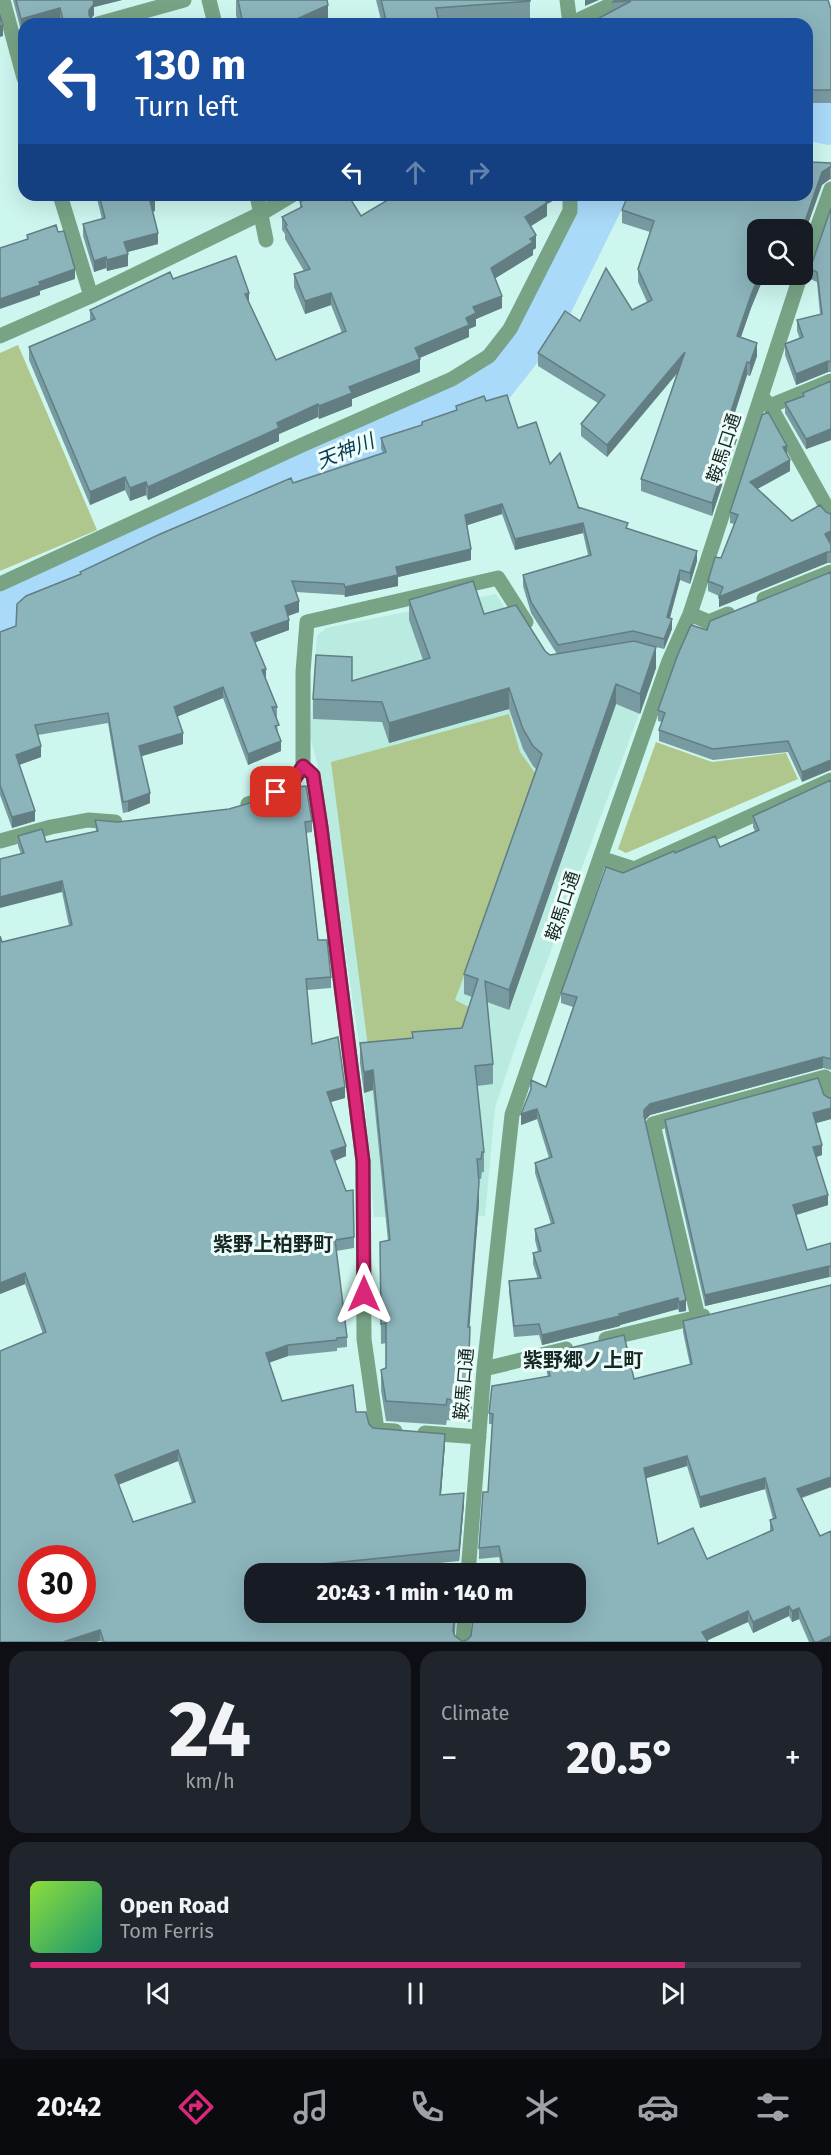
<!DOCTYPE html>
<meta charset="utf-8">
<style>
body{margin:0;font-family:"Fira Sans","Noto Sans JP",sans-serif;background:#20242c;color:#f1f3f6;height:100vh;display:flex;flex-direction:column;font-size:22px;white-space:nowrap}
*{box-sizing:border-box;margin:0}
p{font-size:20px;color:#9ea1a6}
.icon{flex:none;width:33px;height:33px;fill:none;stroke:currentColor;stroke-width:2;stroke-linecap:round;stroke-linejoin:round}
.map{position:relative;height:1642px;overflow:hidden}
.details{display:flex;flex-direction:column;gap:9px;padding:9px;background:#0d0f14;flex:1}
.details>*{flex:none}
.guide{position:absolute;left:18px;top:18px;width:795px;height:183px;border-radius:18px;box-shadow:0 6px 24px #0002;background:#1a4fa0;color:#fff;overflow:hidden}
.buttons{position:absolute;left:747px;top:219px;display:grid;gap:12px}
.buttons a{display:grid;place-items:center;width:66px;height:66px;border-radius:12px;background:#171b24;box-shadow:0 6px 24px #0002;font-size:30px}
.speed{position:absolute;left:18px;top:1545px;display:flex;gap:12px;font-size:30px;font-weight:700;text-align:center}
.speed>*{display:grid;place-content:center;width:78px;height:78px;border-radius:50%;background:#171b24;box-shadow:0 6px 24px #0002;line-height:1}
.speed .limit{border:9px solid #d22;background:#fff;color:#111}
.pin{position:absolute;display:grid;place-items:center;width:51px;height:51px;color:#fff;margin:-26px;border-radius:12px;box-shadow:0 3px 9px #0006}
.me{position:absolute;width:66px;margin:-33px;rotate:0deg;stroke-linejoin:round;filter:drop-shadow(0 0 4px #0008)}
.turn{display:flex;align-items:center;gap:21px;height:126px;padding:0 18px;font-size:27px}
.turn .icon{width:78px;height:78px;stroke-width:2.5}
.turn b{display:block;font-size:42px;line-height:51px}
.lanes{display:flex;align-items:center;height:57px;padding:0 18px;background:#0003;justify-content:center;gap:30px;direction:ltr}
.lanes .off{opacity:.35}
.big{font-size:45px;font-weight:800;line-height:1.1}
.details .widget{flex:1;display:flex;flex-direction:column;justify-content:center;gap:9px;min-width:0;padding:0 21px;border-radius:18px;background:#20242c}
.details .dial{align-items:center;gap:0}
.dial b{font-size:78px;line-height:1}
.song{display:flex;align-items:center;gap:18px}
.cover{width:72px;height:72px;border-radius:9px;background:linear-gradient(135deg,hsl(90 70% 55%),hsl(160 70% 35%))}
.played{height:6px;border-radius:3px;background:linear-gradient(90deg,#db2777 85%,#363941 85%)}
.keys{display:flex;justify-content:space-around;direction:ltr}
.heat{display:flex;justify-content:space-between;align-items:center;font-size:33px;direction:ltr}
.details .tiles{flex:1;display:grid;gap:9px;grid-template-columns:1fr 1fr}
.widget:last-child{grid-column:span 2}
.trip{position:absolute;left:244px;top:1563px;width:342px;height:60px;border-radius:18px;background:#171b24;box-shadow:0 6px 24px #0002;font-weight:800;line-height:60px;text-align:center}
.tab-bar{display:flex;height:96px;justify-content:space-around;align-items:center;background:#090b0e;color:#9ea1a6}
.tab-bar .icon{width:42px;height:42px}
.tab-bar .selected{color:#db2777}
.tab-bar b{font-size:27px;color:#f1f3f6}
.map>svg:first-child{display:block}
.built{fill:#b9ebe1}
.green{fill:#afc68d}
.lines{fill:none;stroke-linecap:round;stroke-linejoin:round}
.river{stroke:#aadafa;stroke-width:50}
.minor{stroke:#78a385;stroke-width:15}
.wall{fill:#789ba1;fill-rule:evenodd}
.shaded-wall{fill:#627e83}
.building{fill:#8cb4bb;stroke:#627e83;stroke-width:1.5;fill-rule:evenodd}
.route-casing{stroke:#8e194d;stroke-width:15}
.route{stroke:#db2777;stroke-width:10}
.labels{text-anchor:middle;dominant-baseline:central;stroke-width:6;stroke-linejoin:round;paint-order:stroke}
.street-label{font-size:18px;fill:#172724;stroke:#edfdfa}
.water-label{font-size:20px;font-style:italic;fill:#073a54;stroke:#edfdfa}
.neighbourhood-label{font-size:20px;font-weight:bold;fill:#172724;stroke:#edfdfa}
</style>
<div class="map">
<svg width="831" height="1642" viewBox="0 0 831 1642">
<rect width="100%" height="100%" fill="#cdf6ee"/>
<path class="built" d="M496,594L550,679L633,657L657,666L519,1036L495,1108L485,1216L374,1217L362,1063L318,767L310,736L317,636L326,628Z"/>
<path class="green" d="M18,345L97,530L0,571V353Z
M509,714L520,752L538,777L455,1000L471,1008L459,1044L369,1054L331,762Z
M656,742L712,762L786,753L798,779L626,853L618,849Z"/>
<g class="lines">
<path class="river" d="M807,115L831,120
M0,607L297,471L443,410L492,380L540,319L601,195"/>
<path class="minor" d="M3,0L24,78
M209,0L215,24
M567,0L570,24
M98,24L184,0
M570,24L621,0
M60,195L91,296
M257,195L266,240
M802,270L831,189
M0,336L91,296L262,213L292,195
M761,396L770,406L831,515
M770,406L831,381
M0,584L302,445L452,379L489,356L510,329L570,211V195
M764,599L831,572
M690,614L709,622L728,614
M248,804L261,800L291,784L303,766
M0,841L51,827L88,820L115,822
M600,858L634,869L831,780
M698,1317L653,1124L825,1077L831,1099
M606,1339L703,1316
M484,1369L566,1349
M395,1431L377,1430L364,1339L363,1161L321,827L313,775L303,766V672L307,622L498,578L526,622
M425,1433L479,1437
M468,1574L484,1369L512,1115L600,858L669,661L690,614L801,274
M463,1642L465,1612"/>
</g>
<path class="wall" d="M13,0H122L94,7V15L91,19L100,24H61L60,20L45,24H24V30L21,31Z
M236,0H327L328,24H238L236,15Z
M376,0H530V22L500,24H382Z
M617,0L831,9V103H811V162L831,163V180L830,179L758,230V274H765L751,308L741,337L757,356L750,376L747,375L729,431L737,439L712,516L641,491V479L677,373L607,457L581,436V424L598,403L538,366V353L580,321L632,310L647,302L638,282V269L650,232L622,223V210L807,195V24H590V23L612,11V2Z
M96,195H154L155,211L152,212L158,244L127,252L128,266L107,271L106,268L94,272L83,236V224L102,219Z
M556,195V199L547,204V216L530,226L536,248L533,250V255L495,278L502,308L476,319V326L469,329V337L419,358L420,372L352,399V406L319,419L318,417L279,434V441L148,500L146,495L130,501L125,490L90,505L29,360V347L90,321V310L173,279L249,303L276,360L342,333L331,305L305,314L294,287V274L304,271L285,239V234L282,230V217L300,208V202L361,216Z
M831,208V372H828L796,385L785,355V344L800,339L797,331V320L820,314L817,282L810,279V269Z
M831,381V440L806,449L785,413V403L803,396V393Z
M486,401L518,428L550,464L578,507L628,529L697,561L690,584L680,580L670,618L672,629L664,649L656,647V668L640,714L616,704L509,1010L487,1002L493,1064V1084L477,1086L484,1152V1172H482L481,1179H479V1203L469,1327L470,1347L469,1381L472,1401L470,1422L447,1420L446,1425L386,1421L381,1390V1370L386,1368V1343L381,1344L380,1242L388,1241L373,1090L364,1093L360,1063V1043L412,1038V1032L462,1028L472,997L464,994V974L536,769L533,766L523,749L509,709L389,743L382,722L313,719V699L352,681L423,660L409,620V600L484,614L550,655L557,654L531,613L523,586V575L588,555L583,533L515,550L502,514L467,525L471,560L398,577V586L345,597L344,595L296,592L299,612L288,616L289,630L255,642L266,679L277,707V718H276L281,751L248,765L223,698L177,716L183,744L141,756L150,803L128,812L123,813L108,723L38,735L41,757L19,765L35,821L12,828L0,795V632L16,626L80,575V572L293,483L383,453L381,449V438L422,425V422L456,410V406Z
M787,455L790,471L757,489L792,521L826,512L831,514V542L830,543L831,545V563H827L719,607V596L708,591V581L721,558L734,524L730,523V512Z
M831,572L802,782L788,752L713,760L659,741V730L662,722L658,721V710L707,630Z
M831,780V1070L823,1068L650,1115L645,1120L686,1311L679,1312L678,1309L620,1325V1326L542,1345L539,1335L514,1337L509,1292V1281L538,1279L533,1264V1253L538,1252L535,1240V1229L551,1224L535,1173V1163L549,1158L537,1119L521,1125L531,1090V1080L546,1087L573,1007L561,1003V993L623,873L675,853L720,847L755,831L753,827V816Z
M95,820L118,822L312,821V832L306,833L318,940L331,977V988L307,990L312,1044L345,1098L331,1102L346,1156L335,1161L354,1237V1248L336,1251L347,1337V1347L337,1348V1351L288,1356L269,1362L282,1401L356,1412L373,1428L445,1444L441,1495L464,1504L459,1561L335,1574H255V1612H456L455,1636L462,1641L467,1640L576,1574H503L499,1557L479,1559V1548L488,1492L492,1424H489V1413L548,1377L545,1364V1354L634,1379L690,1365L683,1332V1321L831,1285V1487L802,1498L831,1642H809L799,1619L792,1622L789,1616L753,1633L748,1622L707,1640L708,1642H101L100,1641L96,1642H0L43,1334L25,1284L0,1294V936L2,942L69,926L62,892L21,854L18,846V836L46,842L96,832ZM178,1461L192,1503L133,1522L118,1485ZM687,1466L700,1508L765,1489L773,1519L770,1520V1531L707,1559L658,1544L646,1478Z
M824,1095L829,1098H831V1119L816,1123L822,1155L816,1157L828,1205L796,1215L807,1250L831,1243V1277H829L705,1306L665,1131V1120Z"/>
<path class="shaded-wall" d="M93,0H122L94,7V15L89,21V10Z
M585,0H599L585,6Z
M328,5V24H286Z
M60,8V20L45,24H24V30L21,31V19Z
M3,25V36L0,37V26Z
M830,167V179L822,185L802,241V230L822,172Z
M542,195H556V199L547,204V216L525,230V217Z
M155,200V211L150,212V201Z
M158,233V244L124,253V242Z
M536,235V248L533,250V255L491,281V268Z
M128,254V266L107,271V260Z
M106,257V268L94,272V261Z
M75,269V279L40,291V295L0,309V299L39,282Z
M760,274H765L751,308L737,348V336L751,295Z
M249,293V306L245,294Z
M331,293V305L305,314V301Z
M502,296V308L476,319V326L469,329V337L415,360V348L466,318L473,307Z
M757,343V356L750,376V363Z
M685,352V364L607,457V445Z
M420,359V372L352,399V406L319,419V406L349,387Z
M828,361V372L796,385V374Z
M747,362V375L724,446V433Z
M318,404V417L279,434V441L148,500V487L277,423Z
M737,427V439L712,516V503Z
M831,429V440L806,449V439Z
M787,446V456L783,447Z
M790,460V471L750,493V482Z
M125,477V490L90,505V492Z
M146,482V495L130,501V488Z
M502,504V514L465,526V515Z
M583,523V533L515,550V539Z
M831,531V542L825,545V534Z
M471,549V560L398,577V586L345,597V587L396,567Z
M697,551V561L690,584V573Z
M827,552V563L719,607V597Z
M680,570V580L667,628V617Z
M299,601V612L285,617V606Z
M672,619V629L664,649V639Z
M289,620V630L251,644V633Z
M656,647V668L640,714V694Z
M266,669V680L262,670Z
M616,684V704L509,1010V990Z
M223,687V698L174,718V707Z
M509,688V709L389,743V723Z
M183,733V744L139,757V746Z
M281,741V751L248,765V754Z
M41,746V757L16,766V755Z
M831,760V770L802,782V772Z
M150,793V803L128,812V801Z
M35,811V821L12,828V817Z
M62,881V892L0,908V897Z
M823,1057V1068L650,1115L644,1121V1110L650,1104Z
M373,1070V1090L364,1093V1072Z
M345,1087V1098L327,1103V1092Z
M831,1108V1119L813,1124V1113Z
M537,1109V1119L521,1125V1114Z
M822,1145V1155L813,1158V1147Z
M346,1146V1156L331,1162V1151Z
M479,1182V1203L468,1347V1327Z
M828,1195V1205L793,1216V1205Z
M829,1266V1277L705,1306V1295Z
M25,1273V1284L0,1294V1283Z
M678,1298V1309L620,1325V1326L542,1345V1335Z
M686,1300V1311L679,1312V1302Z
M470,1327V1347L468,1401V1381Z
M288,1345V1356L266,1364V1353Z
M472,1380V1401L470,1422V1402Z
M445,1434V1444L440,1506V1495Z
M178,1450V1461L115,1486V1475Z
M687,1456V1466L644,1479V1468Z
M831,1477V1487L797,1499V1489Z
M765,1478V1489L700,1508V1497Z
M464,1493V1504L459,1561V1550Z
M789,1606V1616L753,1633V1622Z
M799,1608V1619L792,1622V1611Z
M748,1611V1622L704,1642L702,1632Z
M455,1612H456L453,1641V1631Z
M100,1630V1641L96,1642H63Z
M831,1636V1642H818Z"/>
<path class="building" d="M16,0H93L94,4L89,10V15L92,20L99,22L100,24H64L60,8L21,19Z
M238,0H327L328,5L286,24H243Z
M381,0H530V1L436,8L439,22L432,24H387Z
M617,0H828L831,9V90H811V162L831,163V167H830L822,172L802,230H758V274H760L751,295L737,336L757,343L750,363L747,362L724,433L737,427L712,503L641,479L685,352L607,445L581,424L605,395L538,353L565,311L580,321L606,268L632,310L652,300L638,269L654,221L622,210L628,195H807V24H591L590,23L631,1L612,2Z
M0,15L3,25L0,26Z
M178,21L179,24H168Z
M99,195H154L155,200L150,201L158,233L124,242L128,254L107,260L106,257L94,261L83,224L105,218Z
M312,195H348L361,216L396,195H542L547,203L525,217L536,235L530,239L533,242L491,268L502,296L473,307L476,313L466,318L469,325L415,348L420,359L349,387L352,393L319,406L318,404L277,423L279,428L148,487L146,482L130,488L125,477L90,492L29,347L95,319L90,310L170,272L173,279L236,256L249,293L245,294L276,360L346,331L331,293L305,301L294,274L310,269L285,226L287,225L282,217L302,207L300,202Z
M831,208V362L828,361L796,374L785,344L803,337L797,320L822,314L817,272L810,269Z
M56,225L58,232L64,231L75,269L39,282L40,285L0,299V248L28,239L27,235Z
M831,381V429L806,439L785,403L804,396L803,393Z
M507,395L518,428L536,422L550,464L560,453L579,509L578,507L628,523L626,528L697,551L690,573L680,570L667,617L672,619L664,639L633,631L558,645L531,602L523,575L591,555L583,523L515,539L502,504L465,515L471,549L396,567L398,575L345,587L344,584L292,581L299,601L285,606L289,620L251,633L266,669L262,670L277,707H272L279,725L275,726L281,741L248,754L223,687L174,707L183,733L139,746L150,793L128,801L123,802L108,713L35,725L41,746L16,755L35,811L12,817L0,785V632L16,626L17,604L26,596L81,574L80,572L158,535L291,478L293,483L386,452L381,438L422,425V422L457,410L456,406L484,396L486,401Z
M768,412L787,446L783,447L790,460L750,482L792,521L820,505L826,512L831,514V531L825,534L831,545V552H827L719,597L723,587L708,581L715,557L721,558L738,515L730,512L762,415Z
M831,572V760L802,772L788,741L713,749L659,730L665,713L658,710L678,654L691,625L707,630L710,621Z
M473,581L484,614L516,605L545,651L550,655L634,641L656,647L640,694L616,684L509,990L485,981L493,1064L475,1066L484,1152H482L481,1159H477L479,1182L468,1327H470L468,1381L472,1380L470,1402L447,1399L446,1405L386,1401L381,1370L386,1368V1323L381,1324L380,1242L390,1240L373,1070L364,1072L360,1043L413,1038L412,1032L462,1028L478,979L464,974L542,754L533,746L523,729L509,688L389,723L382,702L313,699L316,655L352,657V681L430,658L409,600Z
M831,780V1059L823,1057L650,1104L644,1110V1116L686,1300L679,1302L678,1298L619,1314L620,1316L542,1335L539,1324L514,1326L509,1281L541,1278L533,1253L541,1251L535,1229L554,1223L535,1163L552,1157L537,1109L521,1114L531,1089V1080L546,1087L577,997L561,993L606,867L623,873L674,851L675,853L715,836L720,847L759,830L753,816Z
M306,786L312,821L305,822L318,940H327L331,977L306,979L312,1044L338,1037L345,1087L327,1092L346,1146L331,1151L346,1191L353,1190L354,1237L335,1240L347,1337L337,1338V1340L288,1345L266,1353L282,1401L353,1385L356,1412H366L369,1424L373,1428L445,1434L440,1495L464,1493L459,1550L323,1564V1574H255V1612H455L453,1631L455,1636L462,1641L467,1640L471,1636L474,1612H576V1574H505L499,1546L479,1548L483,1492H488L493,1414L489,1413L492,1386L550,1376L545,1354L624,1335L634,1379L692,1364L683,1321L831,1285V1477L797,1489L820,1536L831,1531V1636L818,1642H814L799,1608L792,1611L789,1606L753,1622L748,1611L702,1632L708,1642H104L100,1630L63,1642H0V1351L46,1332L25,1273L0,1283V936L2,942L72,925L62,881L0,897V859L24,853L18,836L42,829L46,842L98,831L95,820L118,822L229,809L264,799L284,788ZM178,1450L195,1502L133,1522L115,1475ZM687,1456L700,1497L765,1478L776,1518L770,1520L773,1530L707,1559L693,1528L658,1544L644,1468ZM32,1558H82V1610H32Z
M818,1078L824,1095L829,1098H831V1108L813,1113L822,1145L813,1147L828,1195L793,1205L807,1250L831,1243V1267L829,1266L705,1295L665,1120Z"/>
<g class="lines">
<g class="route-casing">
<path id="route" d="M276,792L291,784L303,766L313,775L321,827L363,1161L364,1294"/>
</g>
<use href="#route" class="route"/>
</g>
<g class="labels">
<g class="street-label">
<text transform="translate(724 448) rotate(-72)">鞍馬口通</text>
<text transform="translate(563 906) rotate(-72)">鞍馬口通</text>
<text transform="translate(464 1384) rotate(-85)">鞍馬口通</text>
</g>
<g class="water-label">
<text transform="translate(345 451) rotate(-22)">天神川</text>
</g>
<g class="neighbourhood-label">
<text x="273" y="1244">紫野上柏野町</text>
<text x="583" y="1360">紫野郷ノ上町</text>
</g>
</g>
</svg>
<div class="buttons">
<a><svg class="icon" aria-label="search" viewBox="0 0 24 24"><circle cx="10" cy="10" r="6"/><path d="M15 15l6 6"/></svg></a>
</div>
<div class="speed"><div class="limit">30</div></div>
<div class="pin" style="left:276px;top:792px;background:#d93025"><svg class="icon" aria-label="arrive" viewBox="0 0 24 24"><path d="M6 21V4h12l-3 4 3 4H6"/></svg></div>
<svg class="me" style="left:364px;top:1294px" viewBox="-20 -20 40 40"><path d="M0-17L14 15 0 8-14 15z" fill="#db2777" stroke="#fff" stroke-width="4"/></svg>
<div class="trip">20:43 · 1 min · 140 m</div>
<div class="guide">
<div class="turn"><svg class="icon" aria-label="left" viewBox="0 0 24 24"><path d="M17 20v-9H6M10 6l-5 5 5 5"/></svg><div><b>130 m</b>Turn left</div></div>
<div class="lanes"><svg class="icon" aria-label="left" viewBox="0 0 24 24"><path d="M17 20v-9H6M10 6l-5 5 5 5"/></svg><svg class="icon off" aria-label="ahead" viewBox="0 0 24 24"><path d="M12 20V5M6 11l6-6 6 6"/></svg><svg class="icon off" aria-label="right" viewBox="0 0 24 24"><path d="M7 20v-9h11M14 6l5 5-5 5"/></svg></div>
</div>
</div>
<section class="details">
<div class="tiles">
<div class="widget dial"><b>24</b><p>km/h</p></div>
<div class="widget"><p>Climate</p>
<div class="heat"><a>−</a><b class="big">20.5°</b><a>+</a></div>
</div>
<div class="widget">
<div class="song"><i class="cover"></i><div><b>Open Road</b><p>Tom Ferris</p></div></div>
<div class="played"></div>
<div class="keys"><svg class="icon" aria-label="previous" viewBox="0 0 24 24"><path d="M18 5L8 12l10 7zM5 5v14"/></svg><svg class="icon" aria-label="pause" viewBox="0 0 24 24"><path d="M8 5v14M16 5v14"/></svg><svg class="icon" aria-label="next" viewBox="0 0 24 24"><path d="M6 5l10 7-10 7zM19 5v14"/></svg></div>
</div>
</div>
</section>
<nav class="tab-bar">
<b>20:42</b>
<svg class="icon selected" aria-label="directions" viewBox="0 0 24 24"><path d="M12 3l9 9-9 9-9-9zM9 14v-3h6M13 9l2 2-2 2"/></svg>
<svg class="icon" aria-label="music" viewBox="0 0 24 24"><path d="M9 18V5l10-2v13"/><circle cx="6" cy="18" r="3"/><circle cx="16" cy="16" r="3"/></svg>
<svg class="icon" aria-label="phone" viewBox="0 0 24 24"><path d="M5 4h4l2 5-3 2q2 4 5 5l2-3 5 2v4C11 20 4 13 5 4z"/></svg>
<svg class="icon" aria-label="climate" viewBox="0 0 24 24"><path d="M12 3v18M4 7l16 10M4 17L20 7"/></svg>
<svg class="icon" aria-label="car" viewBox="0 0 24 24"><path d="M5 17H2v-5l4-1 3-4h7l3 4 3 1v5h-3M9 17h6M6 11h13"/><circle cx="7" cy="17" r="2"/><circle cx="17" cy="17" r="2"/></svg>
<svg class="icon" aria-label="filters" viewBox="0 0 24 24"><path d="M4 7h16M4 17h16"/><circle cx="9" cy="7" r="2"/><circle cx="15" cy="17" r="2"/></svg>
</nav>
